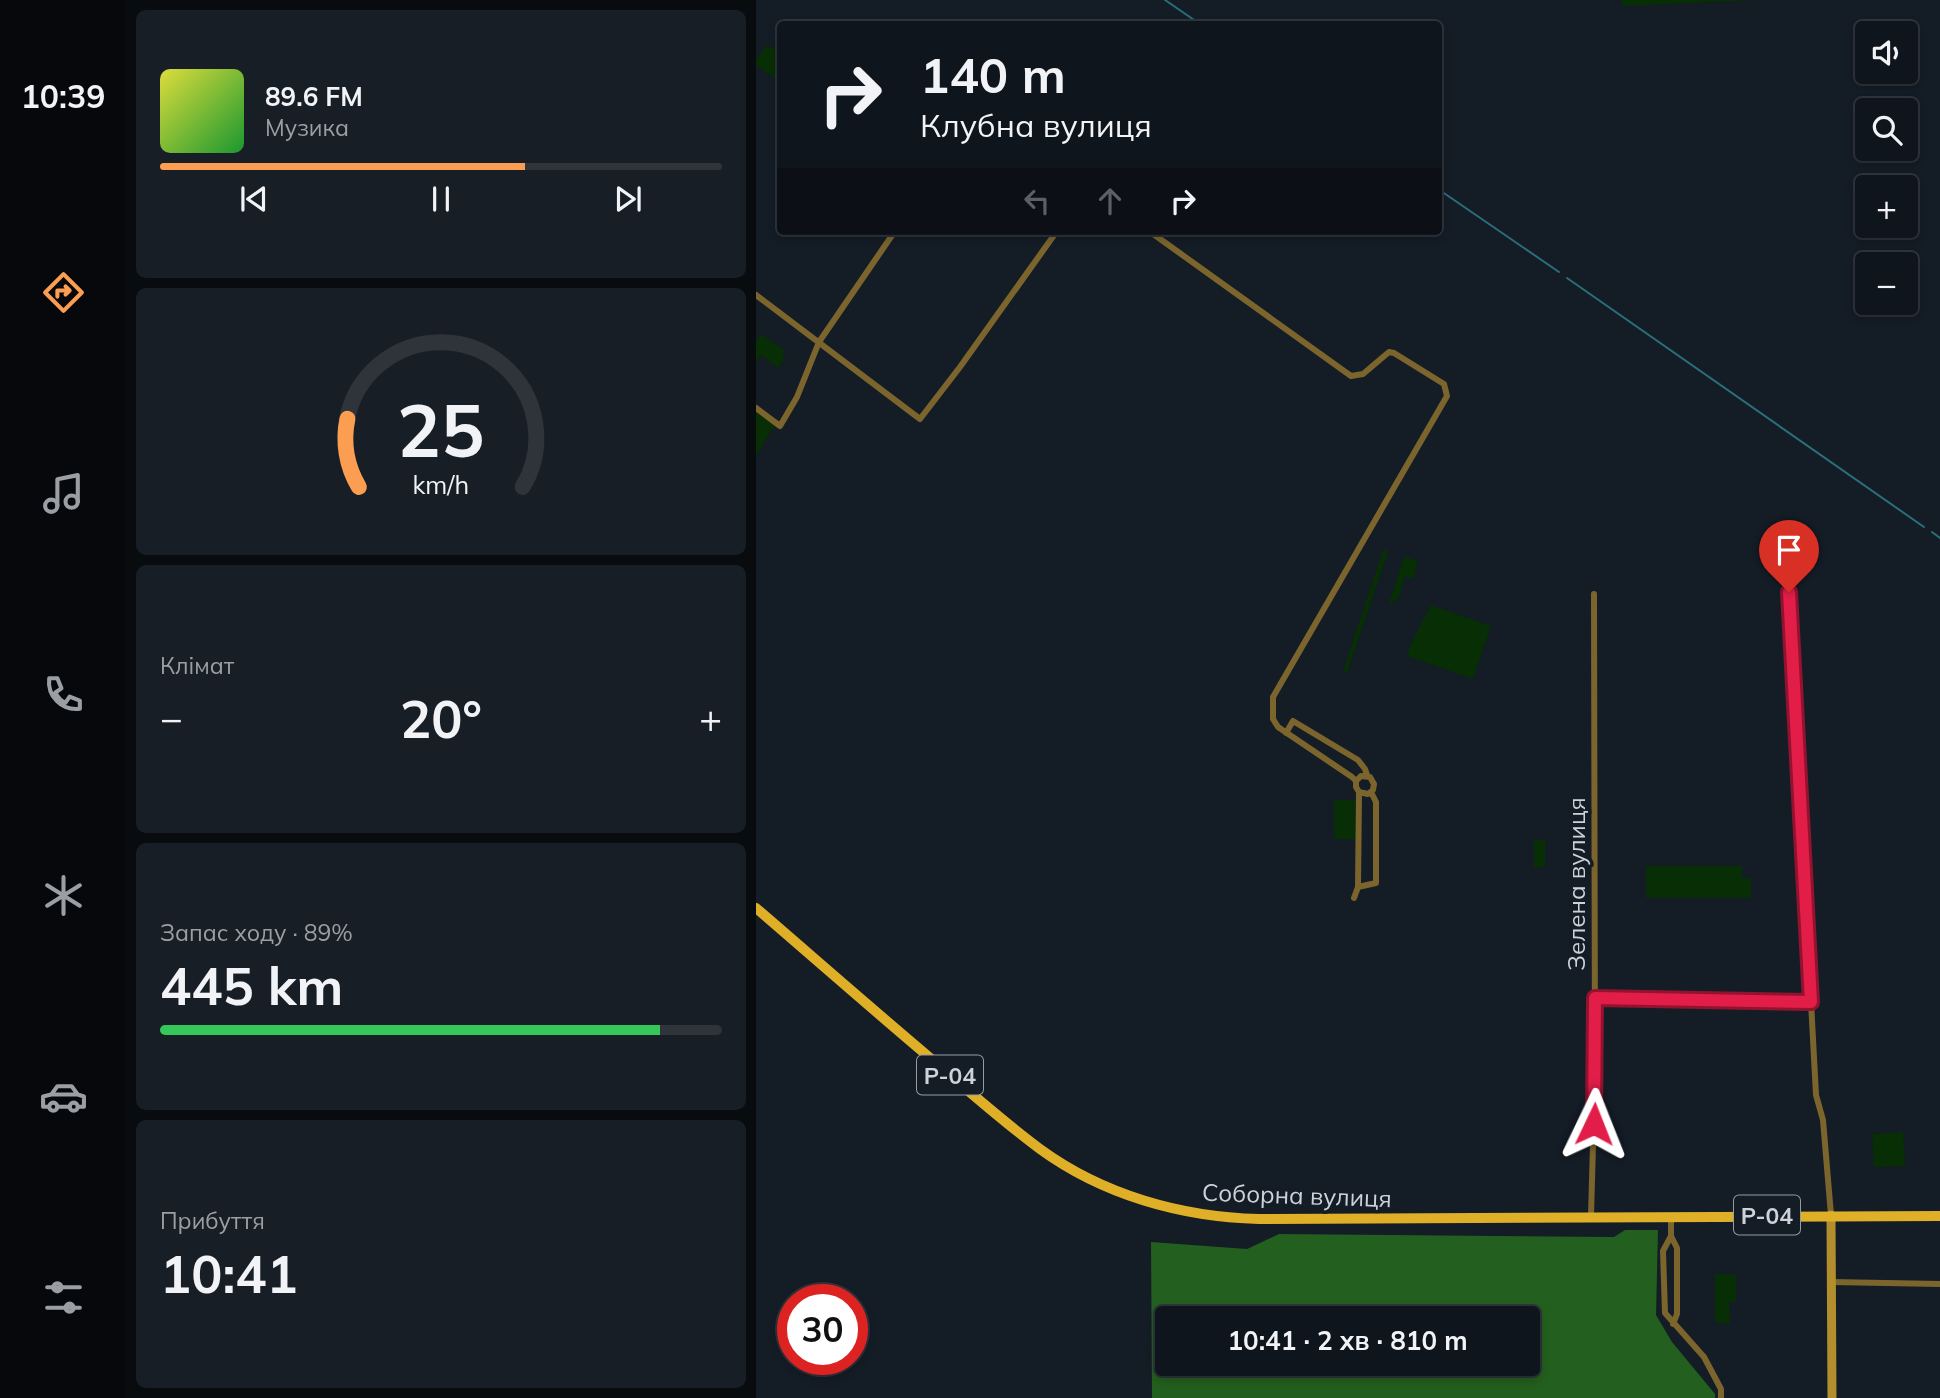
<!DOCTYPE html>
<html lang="uk">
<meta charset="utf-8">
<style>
body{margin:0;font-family:Mulish,sans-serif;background:#181e25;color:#f1f3f6;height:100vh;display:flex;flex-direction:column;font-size:26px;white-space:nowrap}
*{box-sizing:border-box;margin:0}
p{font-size:23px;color:#9b9fa3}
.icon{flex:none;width:38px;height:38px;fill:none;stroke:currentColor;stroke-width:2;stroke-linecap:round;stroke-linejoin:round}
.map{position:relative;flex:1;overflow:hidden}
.details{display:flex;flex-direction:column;gap:10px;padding:10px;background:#080c0f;width:630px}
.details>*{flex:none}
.hud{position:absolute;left:21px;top:21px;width:665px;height:214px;border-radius:7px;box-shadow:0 4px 10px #0003,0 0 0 2px #2f343b;background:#0f151c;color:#f1f3f6;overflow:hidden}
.fabs{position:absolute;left:1099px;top:21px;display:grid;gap:14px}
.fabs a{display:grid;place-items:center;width:63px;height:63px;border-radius:7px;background:#0f151c;box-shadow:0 4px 10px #0003,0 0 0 2px #2f343b;font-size:35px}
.speed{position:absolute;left:21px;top:1284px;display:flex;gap:14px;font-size:35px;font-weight:700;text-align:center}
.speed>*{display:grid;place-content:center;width:91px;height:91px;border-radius:50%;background:#0f151c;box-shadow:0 4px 10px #0003,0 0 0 2px #2f343b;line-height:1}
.speed .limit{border:10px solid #d22;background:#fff;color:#111}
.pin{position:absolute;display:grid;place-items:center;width:60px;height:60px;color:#fff;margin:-72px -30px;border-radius:50% 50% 50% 0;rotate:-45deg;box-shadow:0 0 7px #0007}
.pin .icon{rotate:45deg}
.me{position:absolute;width:77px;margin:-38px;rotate:2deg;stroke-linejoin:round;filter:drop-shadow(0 0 5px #0008)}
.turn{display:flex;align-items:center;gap:24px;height:147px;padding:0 28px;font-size:32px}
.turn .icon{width:91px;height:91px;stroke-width:2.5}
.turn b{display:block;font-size:49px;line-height:60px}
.lanes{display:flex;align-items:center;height:66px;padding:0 28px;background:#0003;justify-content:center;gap:35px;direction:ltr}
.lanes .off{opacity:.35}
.big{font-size:52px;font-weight:700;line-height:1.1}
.details .card{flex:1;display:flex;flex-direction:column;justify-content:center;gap:10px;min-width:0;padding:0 24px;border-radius:10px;background:#181e25}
.details .dial{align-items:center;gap:0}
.dial svg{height:182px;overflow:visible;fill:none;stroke:#2f343b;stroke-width:7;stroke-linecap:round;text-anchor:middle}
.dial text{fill:#f1f3f6;stroke:none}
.song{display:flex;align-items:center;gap:21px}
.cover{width:84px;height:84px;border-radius:10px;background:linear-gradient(135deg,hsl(60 70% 55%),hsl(130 70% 35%))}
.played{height:7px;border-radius:4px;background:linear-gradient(90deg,#fc9e52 65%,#2f343b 65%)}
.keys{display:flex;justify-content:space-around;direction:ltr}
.heat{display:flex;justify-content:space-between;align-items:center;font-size:38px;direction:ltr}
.charge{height:10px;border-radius:5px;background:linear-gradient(90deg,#34c759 89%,#2f343b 0)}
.trip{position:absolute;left:399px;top:1306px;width:385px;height:70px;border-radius:7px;background:#0f151c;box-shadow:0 4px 10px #0003,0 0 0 2px #2f343b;font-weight:700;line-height:70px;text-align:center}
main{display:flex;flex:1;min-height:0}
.tabs{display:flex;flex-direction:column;width:126px;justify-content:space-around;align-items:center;background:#06080b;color:#9b9fa3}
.tabs .icon{width:49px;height:49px}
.tabs .active{color:#fc9e52}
.tabs b{font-size:32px;color:#f1f3f6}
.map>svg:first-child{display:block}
.green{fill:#072e05}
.forest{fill:#235f1e;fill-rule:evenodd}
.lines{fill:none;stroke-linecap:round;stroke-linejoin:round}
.stream{stroke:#2b6e7a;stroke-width:2}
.street{stroke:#7b652d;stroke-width:6}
.secondary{stroke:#b38e2d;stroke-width:9}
.primary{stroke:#deaf27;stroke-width:10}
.route-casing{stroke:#92132f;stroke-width:18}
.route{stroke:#e11d48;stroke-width:12}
.labels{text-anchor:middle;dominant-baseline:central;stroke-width:7;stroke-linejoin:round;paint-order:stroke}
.shield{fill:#141c26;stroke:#969ba3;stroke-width:2}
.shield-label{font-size:23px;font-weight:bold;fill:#cdd2d9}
.street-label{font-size:24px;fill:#cdd2d9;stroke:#141c26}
</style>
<main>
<nav class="tabs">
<b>10:39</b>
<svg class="icon active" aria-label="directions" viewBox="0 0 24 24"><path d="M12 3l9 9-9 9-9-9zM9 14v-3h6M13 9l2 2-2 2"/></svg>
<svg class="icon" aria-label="music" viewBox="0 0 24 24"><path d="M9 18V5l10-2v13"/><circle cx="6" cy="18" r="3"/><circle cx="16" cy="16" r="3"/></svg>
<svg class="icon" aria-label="phone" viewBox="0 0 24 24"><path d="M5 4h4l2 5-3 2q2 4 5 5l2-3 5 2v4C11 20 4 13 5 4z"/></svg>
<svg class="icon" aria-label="climate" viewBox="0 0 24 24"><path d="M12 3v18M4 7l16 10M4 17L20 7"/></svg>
<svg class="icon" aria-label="car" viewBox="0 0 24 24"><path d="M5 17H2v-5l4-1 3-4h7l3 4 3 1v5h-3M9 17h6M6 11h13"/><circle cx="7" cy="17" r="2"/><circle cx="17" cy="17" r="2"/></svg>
<svg class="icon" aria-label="filters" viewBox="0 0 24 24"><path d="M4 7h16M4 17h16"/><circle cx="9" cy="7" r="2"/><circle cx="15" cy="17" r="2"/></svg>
</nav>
<section class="details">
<div class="card">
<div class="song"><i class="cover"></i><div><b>89.6 FM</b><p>Музика</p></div></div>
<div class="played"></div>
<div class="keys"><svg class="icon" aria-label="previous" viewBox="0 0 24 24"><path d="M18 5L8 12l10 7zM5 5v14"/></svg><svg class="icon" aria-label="pause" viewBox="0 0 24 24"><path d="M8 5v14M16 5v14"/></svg><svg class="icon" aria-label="next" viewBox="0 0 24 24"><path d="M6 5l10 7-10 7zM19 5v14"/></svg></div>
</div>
<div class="card dial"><svg viewBox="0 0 100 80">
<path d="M14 69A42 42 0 1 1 86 69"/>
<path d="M14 69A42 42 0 0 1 9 39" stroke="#fc9e52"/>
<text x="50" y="56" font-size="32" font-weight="700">25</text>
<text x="50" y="72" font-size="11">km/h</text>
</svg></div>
<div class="card"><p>Клімат</p>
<div class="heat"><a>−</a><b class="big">20°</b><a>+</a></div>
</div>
<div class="card"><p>Запас ходу · 89%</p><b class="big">445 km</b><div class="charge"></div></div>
<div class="card"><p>Прибуття</p><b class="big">10:41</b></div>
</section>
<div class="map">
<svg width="1184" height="1398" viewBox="0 0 1184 1398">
<rect width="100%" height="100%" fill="#141c26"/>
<path class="green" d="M866,0H1002L866,6Z
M11,45L24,53V82L0,65V60Z
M5,334L29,350L26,356L28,358L34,351L0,399L22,368L5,355L0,362V341Z
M0,410L19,425L0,456Z
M630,549L632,552L591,673L587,671L627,550Z
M650,557L662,561L657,579L649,577L642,600L638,599L637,604L633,603L647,560Z
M675,605L735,626L717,679L651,656C654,642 668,619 675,605Z
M578,800H599L600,839H578Z
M778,840H789V867H778Z
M890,866H986V878H995V898H890Z
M1147,1132L1149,1166L1118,1167L1116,1134Z
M959,1274H980V1302H973L974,1324L959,1322Z"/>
<path class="forest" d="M869,1230H902L900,1315L916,1342L959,1394V1398H396L395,1242L491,1249L523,1234L858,1237ZM411,1318H772V1363H411Z"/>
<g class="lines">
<path class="stream" d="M409,0L444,24
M682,189L803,272
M811,278L1168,527
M1176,532L1184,538"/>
<path class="street" d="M393,231L595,376L607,374L633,352L638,353L688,384L691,396L517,697V719L522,727L596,777L600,781V787L603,792L612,794L617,790L618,784L614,777L605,776L600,781
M0,295L164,419L204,367L301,231
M0,408L24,426L41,397L63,342L139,231
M1033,592L1060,1095L1067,1120L1075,1215
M530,733L537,721L602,760L609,769L611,775
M602,887L620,883V802L615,792
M598,898L602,887L603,792
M839,998L1055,1002
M835,1216L839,1072L838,594
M915,1216V1236L921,1248V1314L917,1324
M915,1236L907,1251L909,1313L948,1357L965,1389V1398
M1075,1282L1184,1284"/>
<path class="secondary" d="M1075,1215L1076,1398"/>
<path class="primary" d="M0,908C58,958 115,1008 173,1057C209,1088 245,1120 284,1149C347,1195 425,1217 503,1219L1184,1216"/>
</g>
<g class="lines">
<g class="route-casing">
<path id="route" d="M838,1124L839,998L1055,1002L1033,592"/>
</g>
<use href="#route" class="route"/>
</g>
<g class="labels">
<g class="shield">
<rect x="161" y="1055.5" width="66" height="39" rx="5"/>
<rect x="978" y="1195.5" width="66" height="39" rx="5"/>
</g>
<g class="shield-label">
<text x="194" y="1075">Р-04</text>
<text x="1011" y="1215">Р-04</text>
</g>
<g class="street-label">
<text transform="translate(820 884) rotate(-90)">Зелена вулиця</text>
<text transform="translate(541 1195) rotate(2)">Соборна вулиця</text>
</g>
</g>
</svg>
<div class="fabs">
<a><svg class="icon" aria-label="sound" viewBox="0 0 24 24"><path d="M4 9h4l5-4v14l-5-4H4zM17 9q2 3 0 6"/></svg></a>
<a><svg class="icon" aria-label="search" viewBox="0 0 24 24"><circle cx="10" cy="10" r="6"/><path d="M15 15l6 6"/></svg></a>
<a>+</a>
<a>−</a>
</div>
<div class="speed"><div class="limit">30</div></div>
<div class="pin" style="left:1033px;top:592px;background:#d93025"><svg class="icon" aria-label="arrive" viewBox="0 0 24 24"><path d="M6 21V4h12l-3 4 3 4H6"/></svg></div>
<svg class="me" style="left:838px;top:1124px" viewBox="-20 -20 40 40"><path d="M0-17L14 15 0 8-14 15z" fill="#e11d48" stroke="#fff" stroke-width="4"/></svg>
<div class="trip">10:41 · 2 хв · 810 m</div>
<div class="hud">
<div class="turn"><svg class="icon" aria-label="right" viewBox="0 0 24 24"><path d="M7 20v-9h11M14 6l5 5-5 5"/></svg><div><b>140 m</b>Клубна вулиця</div></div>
<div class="lanes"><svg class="icon off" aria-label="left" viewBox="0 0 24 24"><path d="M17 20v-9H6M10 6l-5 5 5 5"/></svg><svg class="icon off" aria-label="ahead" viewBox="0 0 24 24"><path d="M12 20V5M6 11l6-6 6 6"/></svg><svg class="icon" aria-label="right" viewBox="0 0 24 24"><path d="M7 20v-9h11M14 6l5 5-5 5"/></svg></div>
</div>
</div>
</main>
